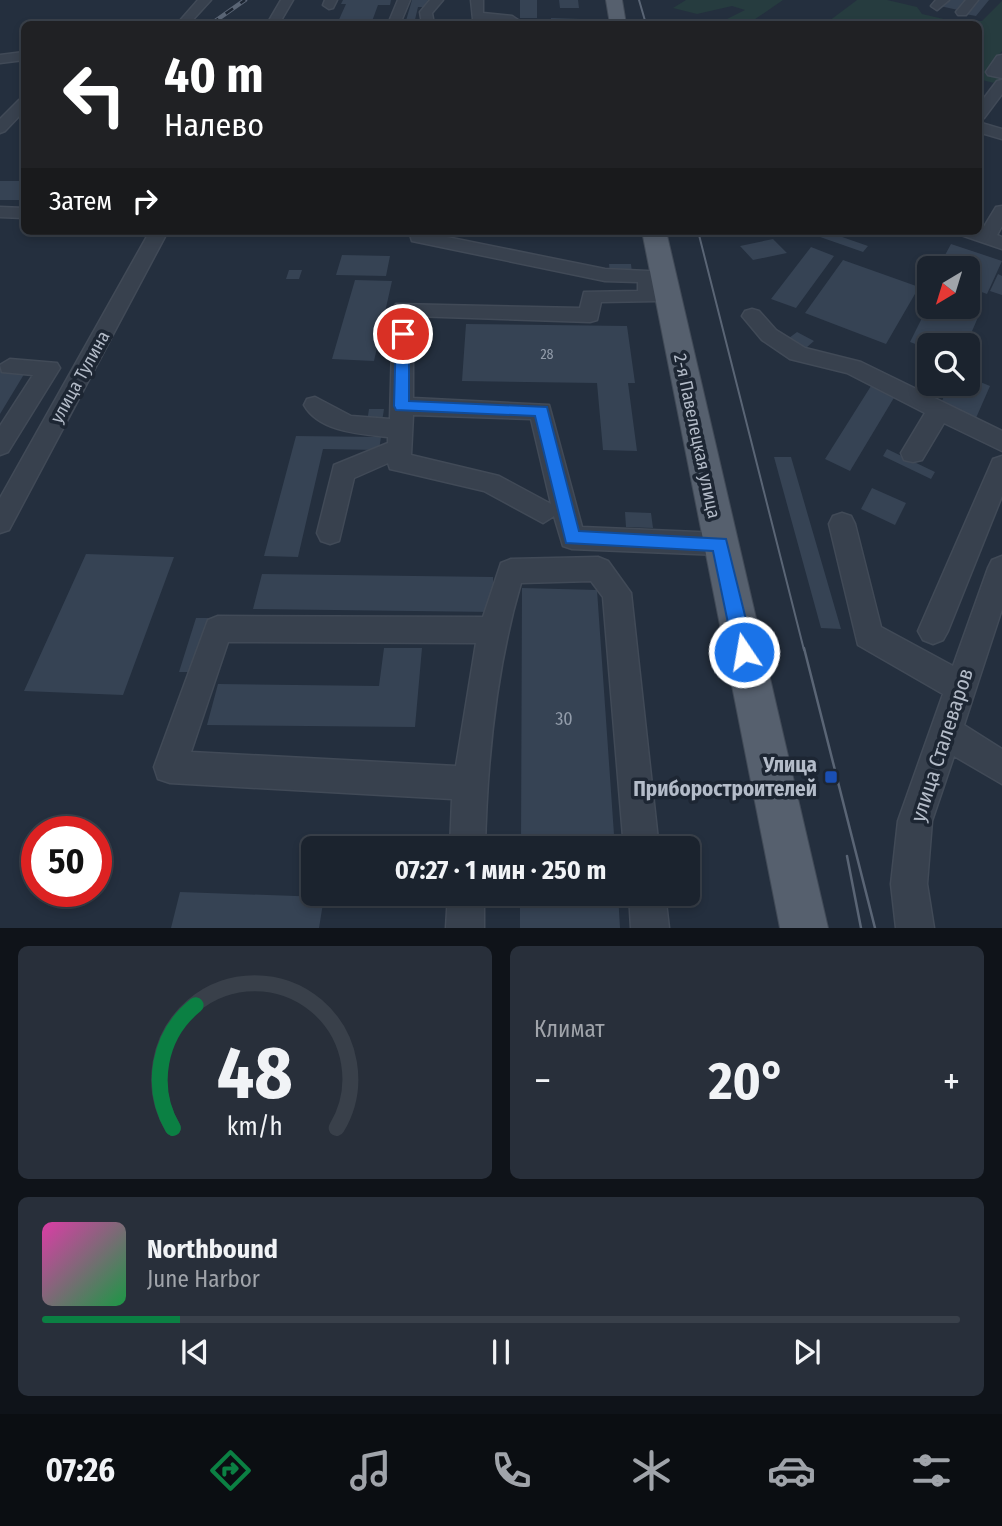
<!DOCTYPE html>
<html lang="ru">
<meta charset="utf-8">
<style>
body{margin:0;font-family:"Fira Sans Condensed",sans-serif;background:#282f3a;color:#f1f3f6;height:100vh;display:flex;flex-direction:column;font-size:26px;white-space:nowrap}
*{box-sizing:border-box;margin:0}
p{font-size:23px;color:#a0a4aa}
.icon{flex:none;width:38px;height:38px;fill:none;stroke:currentColor;stroke-width:2;stroke-linecap:round;stroke-linejoin:round}
.map{position:relative;height:928px;overflow:hidden}
.panel{display:flex;flex-direction:column;gap:18px;padding:18px;background:#0f1319;flex:1}
.panel>*{flex:none}
.hud{position:absolute;left:21px;top:21px;width:961px;height:214px;border-radius:10px;box-shadow:0 4px 10px #0003,0 0 0 2px #39404a;background:#202124;color:#fff;overflow:hidden}
.needle{width:46px;rotate:218deg}
.controls{position:absolute;left:917px;top:256px;display:grid;gap:14px}
.controls a{display:grid;place-items:center;width:63px;height:63px;border-radius:10px;background:#1b232e;box-shadow:0 4px 10px #0003,0 0 0 2px #39404a;font-size:35px}
.speed{position:absolute;left:21px;top:816px;display:flex;gap:14px;font-size:35px;font-weight:700;text-align:center}
.speed>*{display:grid;place-content:center;width:91px;height:91px;border-radius:50%;background:#1b232e;box-shadow:0 4px 10px #0003,0 0 0 2px #39404a;line-height:1}
.speed .limit{border:10px solid #d22;background:#fff;color:#111}
.pin{position:absolute;display:grid;place-items:center;width:60px;height:60px;color:#fff;margin:-30px;border:4px solid #fff;border-radius:50%;box-shadow:0 2px 7px #0007}
.me{position:absolute;width:77px;margin:-38px;rotate:348deg;stroke-linejoin:round;filter:drop-shadow(0 0 5px #0008)}
.turn{display:flex;align-items:center;gap:24px;height:147px;padding:0 28px;font-size:32px}
.turn .icon{width:91px;height:91px;stroke-width:2.5}
.turn b{display:block;font-size:49px;line-height:60px}
.then{display:flex;align-items:center;height:66px;padding:0 28px;background:#0003;gap:14px;font-size:26px}
.big{font-size:52px;font-weight:700;line-height:1.1}
.panel .widget{flex:1;display:flex;flex-direction:column;justify-content:center;gap:10px;min-width:0;padding:0 24px;border-radius:10px;background:#282f3a}
.panel .dial{align-items:center;gap:0}
.dial svg{height:182px;overflow:visible;fill:none;stroke:#39404a;stroke-width:7;stroke-linecap:round;text-anchor:middle}
.dial text{fill:#f1f3f6;stroke:none}
.song{display:flex;align-items:center;gap:21px}
.cover{width:84px;height:84px;border-radius:10px;background:linear-gradient(135deg,hsl(320 70% 55%),hsl(140 70% 35%))}
.played{height:7px;border-radius:4px;background:linear-gradient(90deg,#0b8043 15%,#39404a 15%)}
.keys{display:flex;justify-content:space-around;direction:ltr}
.heat{display:flex;justify-content:space-between;align-items:center;font-size:38px;direction:ltr}
.panel .tiles{flex:1;display:grid;gap:18px;grid-template-columns:1fr 1fr}
.widget:last-child{grid-column:span 2}
.trip{position:absolute;left:301px;top:836px;width:399px;height:70px;border-radius:10px;background:#1b232e;box-shadow:0 4px 10px #0003,0 0 0 2px #39404a;font-weight:700;line-height:70px;text-align:center}
.dock{display:flex;height:112px;justify-content:space-around;align-items:center;background:#0b0e12;color:#a0a4aa}
.dock .icon{width:49px;height:49px}
.dock .on{color:#0b8043}
.dock b{font-size:32px;color:#f1f3f6}
.map>svg:first-child{display:block}
.green{fill:#263c3f}
.building{fill:#364354}
.lines{fill:none;stroke-linecap:round;stroke-linejoin:round}
.minor-casing{stroke:#414a57;stroke-width:3}
.major-casing{stroke:#414a57;stroke-width:2}
.minor{fill:#38414e;fill-rule:evenodd}
.major{fill:#56606e;fill-rule:evenodd}
.tram-far1{stroke:#5a6575;stroke-width:2}
.tram{stroke:#5a6575;stroke-width:2.5}
.rail-casing{stroke:#5a6575;stroke-width:4.5}
.rail{stroke:#1d2633;stroke-width:2.5;stroke-dasharray:9;stroke-linecap:butt}
.route{fill:#1a73e8;stroke:#114b97;stroke-width:2}
.transit-dot{fill:#1a4fb4;stroke:#1d2633;stroke-width:2.5}
.labels{text-anchor:middle;dominant-baseline:central;stroke-width:7;stroke-linejoin:round;paint-order:stroke}
.number-label{font-size:14px;fill:#929caa}
.street-label{font-size:18px;fill:#b4bcc9;stroke:#1d2633}
.near-number-label{font-size:18px;fill:#929caa}
.near-street-label{font-size:21px;fill:#b4bcc9;stroke:#1d2633}
.near-poi-label{font-size:21px;font-weight:bold;fill:#b4bcc9;stroke:#1d2633;text-anchor:end}
</style>
<div class="map">
<svg width="1002" height="928" viewBox="0 0 1002 928">
<rect width="100%" height="100%" fill="#242f3e"/>
<path class="green" d="M686,0H783L748,24L725,20L745,10L732,6L697,14L673,8Z
M857,0H887L917,7L922,14L948,20L982,21L1002,1V51L986,72L1002,77V85L978,79V24H825Z"/>
<path class="building" d="M343,0H391L390,5H378L371,24H337L346,4H341Z
M412,0H428L426,7H418L414,24H405Z
M520,0H537V18H520Z
M559,0H578L579,8H560Z
M946,0H966L958,10L940,6Z
M977,0H989L976,16L965,14Z
M551,18L581,19L582,24L551,23Z
M0,181H24V200H0Z
M735,231H769L771,237L737,236Z
M803,231H825L868,246L863,252Z
M773,239L787,253L753,260L740,246Z
M951,244L1002,261L987,294L968,287V268H938Z
M811,247L834,256L796,308L771,299Z
M342,255L390,256L386,276L336,275Z
M843,260L919,287L886,344L805,313Z
M923,263L935,267L929,268V279L915,274Z
M609,264H631L632,273H610Z
M289,270H302L299,279H286Z
M998,274L1002,276V295L990,291Z
M355,280L392,281L374,361L332,359Z
M928,306H955L979,315L966,345H929V349L910,342Z
M466,324L627,326L635,383H628L637,451L603,450L597,383L462,381Z
M797,332L814,341L806,348L789,338Z
M0,371H26L0,414Z
M968,377L990,386L976,418L941,403L950,383H968Z
M871,386L895,396L850,471L825,459Z
M369,409H384L382,422H367Z
M296,436L381,437L379,450L323,449L298,557L264,556Z
M887,449L935,472L931,479L883,456Z
M774,457H791L841,629L821,628Z
M872,488L906,503L895,525L861,509Z
M625,512L651,513L653,528L626,527Z
M86,554L174,557L123,695L24,691Z
M262,574L493,577V612L253,609Z
M522,588L597,590L615,849H521Z
M196,618H215L199,672H179Z
M384,648H422L415,727L207,725L218,684L379,686Z
M180,892L324,897L319,928H171Z
M520,894H618L620,928H520Z"/>
<g class="lines">
<g class="minor-casing">
<path id="minor" d="M198,0H211L189,24H177Z
M281,0H293L279,24H267Z
M325,0H337L333,8L329,9L323,5Z
M398,0H410L400,24H388Z
M430,0H443L432,13L434,24H422L420,12Z
M471,0H483V13L512,16L518,20L512,24L473,19Z
M936,0H949L937,10L931,6Z
M966,0H978L966,15H958L956,12Z
M24,52V60L0,63V55Z
M1002,55V78L988,75L986,72L997,56Z
M1002,80V94L984,118L978,119V106L997,81Z
M24,99V111L5,131L0,133V119L19,100Z
M978,122L1002,129V139L978,132Z
M1002,206V226L997,235L1002,237V249L961,235L958,231L982,230L996,207Z
M0,207L24,208V218L0,217Z
M150,231H168L9,530L0,533V498Z
M409,231H427V233L605,269L668,272L671,276L668,280L657,282L659,297L656,301L601,302L597,320L590,322L413,316V398L549,405L582,527L720,533L729,536L733,544L729,552L720,555L572,549L563,546L554,516L543,523L484,491L399,471L390,469L388,463L354,478L339,541L330,544L321,541L317,533L334,465L388,443V437C361,434 319,432 304,405L307,399L315,397L351,416L390,419L393,309L396,304L580,308L584,292L638,291V282L605,281L412,241ZM413,415L531,419L551,504L499,476L411,455Z
M752,309L759,311L776,330L805,348L861,362L1002,431V451L944,423L922,460L913,462L904,460L901,453L925,413L847,373L790,359L762,340L742,316L745,311Z
M10,359L57,363L60,368L8,452L0,455V426L33,375L2,372L0,365Z
M1002,456V496L948,631L943,640L933,644L923,640L918,631L990,466L993,459Z
M842,513L851,516L855,524L881,627L953,666L988,568L992,560L1002,556V609L964,725L1002,749V784L954,756L932,821L927,884L934,928H896L891,884L898,821L943,694L858,645L829,524L833,516Z
M598,557L608,561L631,593L659,849H624L603,597L591,581L521,583C496,668 487,760 485,849H450L452,799L170,783L158,779L154,767L208,620L218,616L483,617L501,563L511,559ZM228,642L476,643L456,766L191,752Z
M448,894H484V928H446Z
M629,894H665L669,928H631Z"/>
</g>
<g class="major-casing">
<path id="major" d="M606,0H622L626,24H610Z
M642,231H666L828,928H780Z"/>
</g>
<use href="#minor" class="minor"/>
<use href="#major" class="major"/>
<path class="tram-far1" d="M639,0L646,24
M698,231L804,650"/>
<path class="tram" d="M804,648L875,928
M847,856L861,928"/>
<g class="rail-casing">
<path id="rail" d="M211,24L245,0"/>
</g>
<use href="#rail" class="rail"/>
</g>
<path class="route" d="M403,329L409,334V401L547,407L579,531L726,539L754,652L751,658L744,661L737,658L734,652L713,551L566,543L535,416L396,410L394,406L396,334Z"/>
<rect class="transit-dot" x="824" y="770" width="14" height="14" rx="3.5"/>
<g class="labels">
<g class="number-label">
<text x="547" y="354">28</text>
</g>
<g class="street-label">
<text transform="translate(80 377) rotate(-61)">улица Тулина</text>
<text transform="translate(697 436) rotate(78)">2-я Павелецкая улица</text>
</g>
<g class="near-number-label">
<text x="564" y="719">30</text>
</g>
<g class="near-street-label">
<text transform="translate(942 745) rotate(-72)">улица Сталеваров</text>
</g>
<g class="near-poi-label">
<text x="817" y="765">Улица<tspan x="817" dy="24">Приборостроителей</tspan></text>
</g>
</g>
</svg>
<div class="controls">
<a><svg class="needle" viewBox="-14 -14 28 28"><path d="M0-13l5 13h-10z" fill="#e53935"/><path d="M0 13l5-13h-10z" fill="#a0a4aa"/></svg></a>
<a><svg class="icon" aria-label="search" viewBox="0 0 24 24"><circle cx="10" cy="10" r="6"/><path d="M15 15l6 6"/></svg></a>
</div>
<div class="speed"><div class="limit">50</div></div>
<div class="pin" style="left:403px;top:334px;background:#d93025"><svg class="icon" aria-label="arrive" viewBox="0 0 24 24"><path d="M6 21V4h12l-3 4 3 4H6"/></svg></div>
<svg class="me" style="left:744px;top:652px" viewBox="-20 -20 40 40"><circle r="17" fill="#1a73e8" stroke="#fff" stroke-width="3"/><path d="M0-11L8 9 0 5-8 9z" fill="#fff"/></svg>
<div class="trip">07:27 · 1 мин · 250 m</div>
<div class="hud">
<div class="turn"><svg class="icon" aria-label="left" viewBox="0 0 24 24"><path d="M17 20v-9H6M10 6l-5 5 5 5"/></svg><div><b>40 m</b>Налево</div></div>
<div class="then">Затем<svg class="icon" aria-label="right" viewBox="0 0 24 24"><path d="M7 20v-9h11M14 6l5 5-5 5"/></svg></div>
</div>
</div>
<section class="panel">
<div class="tiles">
<div class="widget dial"><svg viewBox="0 0 100 80">
<path d="M14 69A42 42 0 1 1 86 69"/>
<path d="M14 69A42 42 0 0 1 24 15" stroke="#0b8043"/>
<text x="50" y="56" font-size="32" font-weight="700">48</text>
<text x="50" y="72" font-size="11">km/h</text>
</svg></div>
<div class="widget"><p>Климат</p>
<div class="heat"><a>−</a><b class="big">20°</b><a>+</a></div>
</div>
<div class="widget">
<div class="song"><i class="cover"></i><div><b>Northbound</b><p>June Harbor</p></div></div>
<div class="played"></div>
<div class="keys"><svg class="icon" aria-label="previous" viewBox="0 0 24 24"><path d="M18 5L8 12l10 7zM5 5v14"/></svg><svg class="icon" aria-label="pause" viewBox="0 0 24 24"><path d="M8 5v14M16 5v14"/></svg><svg class="icon" aria-label="next" viewBox="0 0 24 24"><path d="M6 5l10 7-10 7zM19 5v14"/></svg></div>
</div>
</div>
</section>
<nav class="dock">
<b>07:26</b>
<svg class="icon on" aria-label="directions" viewBox="0 0 24 24"><path d="M12 3l9 9-9 9-9-9zM9 14v-3h6M13 9l2 2-2 2"/></svg>
<svg class="icon" aria-label="music" viewBox="0 0 24 24"><path d="M9 18V5l10-2v13"/><circle cx="6" cy="18" r="3"/><circle cx="16" cy="16" r="3"/></svg>
<svg class="icon" aria-label="phone" viewBox="0 0 24 24"><path d="M5 4h4l2 5-3 2q2 4 5 5l2-3 5 2v4C11 20 4 13 5 4z"/></svg>
<svg class="icon" aria-label="climate" viewBox="0 0 24 24"><path d="M12 3v18M4 7l16 10M4 17L20 7"/></svg>
<svg class="icon" aria-label="car" viewBox="0 0 24 24"><path d="M5 17H2v-5l4-1 3-4h7l3 4 3 1v5h-3M9 17h6M6 11h13"/><circle cx="7" cy="17" r="2"/><circle cx="17" cy="17" r="2"/></svg>
<svg class="icon" aria-label="filters" viewBox="0 0 24 24"><path d="M4 7h16M4 17h16"/><circle cx="9" cy="7" r="2"/><circle cx="15" cy="17" r="2"/></svg>
</nav>
